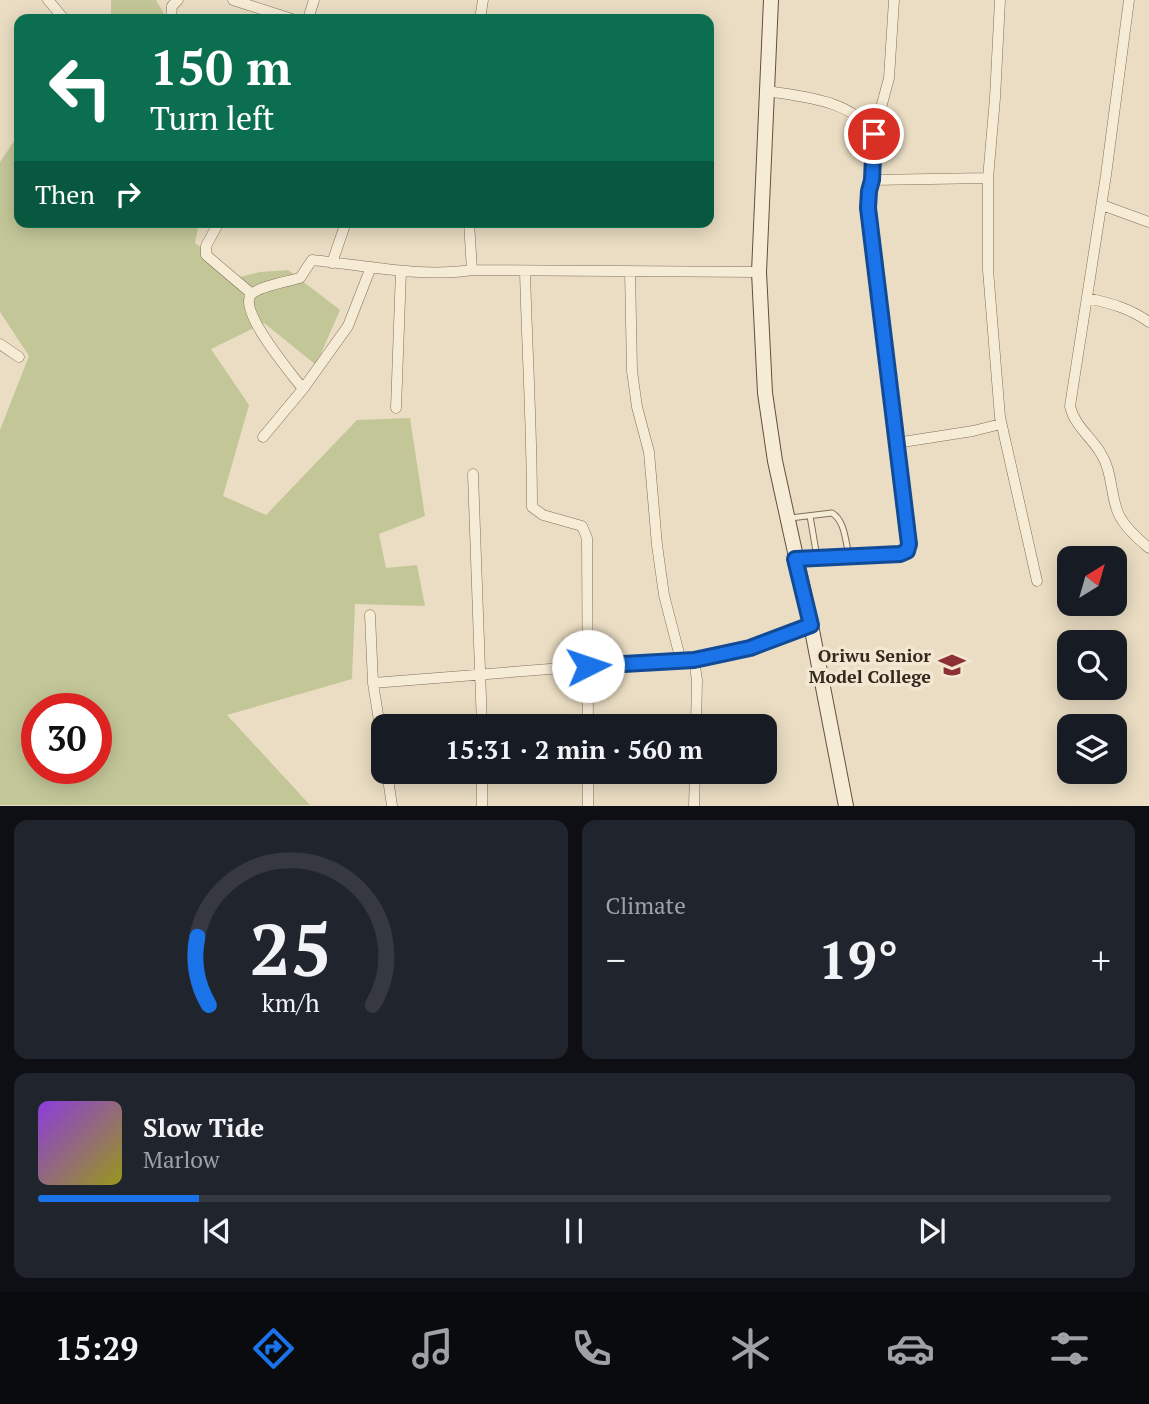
<!DOCTYPE html>
<meta charset="utf-8">
<style>
body{margin:0;font-family:"PT Serif",serif;background:#20242c;color:#f1f3f6;height:100vh;display:flex;flex-direction:column;font-size:26px;white-space:nowrap}
*{box-sizing:border-box;margin:0}
p{font-size:23px;color:#9ea1a6}
.icon{flex:none;width:38px;height:38px;fill:none;stroke:currentColor;stroke-width:2;stroke-linecap:round;stroke-linejoin:round}
.map{position:relative;height:806px;overflow:hidden}
.panel{display:flex;flex-direction:column;gap:14px;padding:14px;background:#0d0f14;flex:1}
.panel>*{flex:none}
.banner{position:absolute;left:14px;top:14px;width:700px;height:214px;border-radius:14px;box-shadow:0 4px 18px #0003;background:#0b6e4f;color:#fff;overflow:hidden}
.needle{width:46px;rotate:37deg}
.fabs{position:absolute;left:1057px;top:546px;display:grid;gap:14px}
.fabs a{display:grid;place-items:center;width:70px;height:70px;border-radius:14px;background:#171b24;box-shadow:0 4px 18px #0003;font-size:35px}
.speed{position:absolute;left:21px;top:693px;display:flex;gap:14px;font-size:35px;font-weight:700;text-align:center}
.speed>*{display:grid;place-content:center;width:91px;height:91px;border-radius:50%;background:#171b24;box-shadow:0 4px 18px #0003;line-height:1}
.speed .limit{border:10px solid #d22;background:#fff;color:#111}
.pin{position:absolute;display:grid;place-items:center;width:60px;height:60px;color:#fff;margin:-30px;border:4px solid #fff;border-radius:50%;box-shadow:0 2px 7px #0007}
.me{position:absolute;width:77px;margin:-38px;rotate:86deg;stroke-linejoin:round;filter:drop-shadow(0 0 5px #0008)}
.turn{display:flex;align-items:center;gap:24px;height:147px;padding:0 21px;font-size:32px}
.turn .icon{width:91px;height:91px;stroke-width:2.5}
.turn b{display:block;font-size:49px;line-height:60px}
.then{display:flex;align-items:center;height:66px;padding:0 21px;background:#0003;gap:14px;font-size:26px}
.big{font-size:52px;font-weight:700;line-height:1.1}
.panel .widget{flex:1;display:flex;flex-direction:column;justify-content:center;gap:10px;min-width:0;padding:0 24px;border-radius:14px;background:#20242c}
.panel .dial{align-items:center;gap:0}
.dial svg{height:182px;overflow:visible;fill:none;stroke:#363941;stroke-width:7;stroke-linecap:round;text-anchor:middle}
.dial text{fill:#f1f3f6;stroke:none}
.song{display:flex;align-items:center;gap:21px}
.cover{width:84px;height:84px;border-radius:10px;background:linear-gradient(135deg,hsl(270 70% 55%),hsl(60 70% 35%))}
.played{height:7px;border-radius:4px;background:linear-gradient(90deg,#1a73e8 15%,#363941 15%)}
.keys{display:flex;justify-content:space-around;direction:ltr}
.heat{display:flex;justify-content:space-between;align-items:center;font-size:38px;direction:ltr}
.panel .tiles{flex:1;display:grid;gap:14px;grid-template-columns:1fr 1fr}
.widget:last-child{grid-column:span 2}
.trip{position:absolute;left:371px;top:714px;width:406px;height:70px;border-radius:14px;background:#171b24;box-shadow:0 4px 18px #0003;font-weight:700;line-height:70px;text-align:center}
.menu{display:flex;height:112px;justify-content:space-around;align-items:center;background:#090b0e;color:#9ea1a6}
.menu .icon{width:49px;height:49px}
.menu .selected{color:#1a73e8}
.menu b{font-size:32px;color:#f1f3f6}
.map>svg:first-child{display:block}
.green{fill:#c3c798;fill-rule:evenodd}
.lines{fill:none;stroke-linecap:round;stroke-linejoin:round}
.service-casing{stroke:#826f5b;stroke-width:7}
.minor-casing{stroke:#826f5b;stroke-width:11}
.secondary-casing{stroke:#64503f;stroke-width:16}
.service{stroke:#f6ebd5;stroke-width:5}
.minor{stroke:#f6ebd5;stroke-width:10}
.secondary{stroke:#f6ebd5;stroke-width:14}
.route-casing{stroke:#114b97;stroke-width:18}
.route{stroke:#1a73e8;stroke-width:12}
.labels{text-anchor:middle;dominant-baseline:central;stroke-width:7;stroke-linejoin:round;paint-order:stroke}
.poi-label{font-size:18px;font-weight:bold;fill:#34281e;stroke:#f2e8d2;text-anchor:end}
</style>
<div class="map">
<svg width="1149" height="806" viewBox="0 0 1149 806">
<rect width="100%" height="100%" fill="#eaddc3"/>
<path class="green" d="M111,0H156L167,19H111Z
M19,134V222H199L195,243L240,277L260,272L288,270L340,310L316,365L264,323L211,349L249,405L223,496L266,515L357,420L410,418L425,516L379,534L386,568L417,565L425,606L355,604L352,679L227,715L310,805H0V430L29,356L0,312V162ZM37,709H96V768H37Z"/>
<g class="lines">
<g class="service-casing">
<path id="service" d="M810,516L817,557
M790,518L832,513C845,521 845,540 849,555"/>
</g>
<g class="minor-casing">
<path id="minor" d="M48,0L64,19
M233,0L292,19
M1000,0L995,98L988,178V270L1000,417L1037,581
M1129,0L1106,175L1070,406C1074,425 1090,436 1100,452C1112,470 1110,490 1117,510C1121,523 1138,539 1149,548
M171,19L172,6L178,0
M308,19L314,0
M480,19L483,0
M767,91C804,97 852,100 874,134
M872,180L988,178
M1102,205L1149,222
M219,222L206,246V255L252,294
M469,222L472,270
M332,263L346,222
M525,271C527,349 532,428 532,507L543,515L582,526L587,538L588,726
M630,271L632,371L637,407L649,452L657,545L664,595L681,661
M1087,298C1110,303 1129,308 1149,322
M0,344L19,357
M303,389C291,373 241,315 250,296C255,287 289,281 300,278L312,260C365,265 419,278 472,270L759,272
M396,408L401,271
M263,437L303,389L348,326L371,267
M896,443L973,431L1001,424
M473,474L482,726
M795,559L900,554L907,551L909,544L868,208L869,191L872,180L874,134L889,78L894,0
M370,615L373,683L383,746
M694,660L697,680L696,726
M373,683L588,666L694,660L750,648L811,625
M387,772L392,806
M482,772V806
M588,806V772
M694,806L695,772"/>
</g>
<g class="secondary-casing">
<path id="secondary" d="M771,0L759,272L765,393L775,461L811,625L846,806"/>
</g>
<use href="#service" class="service"/>
<use href="#minor" class="minor"/>
<use href="#secondary" class="secondary"/>
</g>
<g class="lines">
<g class="route-casing">
<path id="route" d="M588,666L694,660L750,648L811,625L795,559L900,554L907,551L909,544L868,208L869,191L872,180L874,134"/>
</g>
<use href="#route" class="route"/>
</g>
<defs>
<g id="school-bare" transform="scale(2.1)"><path d="M0-5L7-2L0 1L-7-2ZM-4 1L0 2.5L4 1V4Q0 6-4 4Z" fill="#8c3034" stroke="#f2e8d2" stroke-width="2.5" paint-order="stroke"/></g>
</defs>
<g fill-rule="evenodd">
<use href="#school-bare" x="952" y="665"/>
</g>
<g class="labels">
<g class="poi-label">
<text x="931" y="655">Oriwu Senior<tspan x="931" dy="21">Model College</tspan></text>
</g>
</g>
</svg>
<div class="fabs">
<a><svg class="needle" viewBox="-14 -14 28 28"><path d="M0-13l5 13h-10z" fill="#e53935"/><path d="M0 13l5-13h-10z" fill="#9ea1a6"/></svg></a>
<a><svg class="icon" aria-label="search" viewBox="0 0 24 24"><circle cx="10" cy="10" r="6"/><path d="M15 15l6 6"/></svg></a>
<a><svg class="icon" aria-label="layers" viewBox="0 0 24 24"><path d="M12 4l9 5-9 5-9-5zM3 14l9 5 9-5"/></svg></a>
</div>
<div class="speed"><div class="limit">30</div></div>
<div class="pin" style="left:874px;top:134px;background:#d93025"><svg class="icon" aria-label="arrive" viewBox="0 0 24 24"><path d="M6 21V4h12l-3 4 3 4H6"/></svg></div>
<svg class="me" style="left:588px;top:666px" viewBox="-20 -20 40 40"><circle r="19" fill="#fff"/><path d="M0-13L10 11 0 6-10 11z" fill="#1a73e8"/></svg>
<div class="trip">15:31 · 2 min · 560 m</div>
<div class="banner">
<div class="turn"><svg class="icon" aria-label="left" viewBox="0 0 24 24"><path d="M17 20v-9H6M10 6l-5 5 5 5"/></svg><div><b>150 m</b>Turn left</div></div>
<div class="then">Then<svg class="icon" aria-label="right" viewBox="0 0 24 24"><path d="M7 20v-9h11M14 6l5 5-5 5"/></svg></div>
</div>
</div>
<section class="panel">
<div class="tiles">
<div class="widget dial"><svg viewBox="0 0 100 80">
<path d="M14 69A42 42 0 1 1 86 69"/>
<path d="M14 69A42 42 0 0 1 9 39" stroke="#1a73e8"/>
<text x="50" y="56" font-size="32" font-weight="700">25</text>
<text x="50" y="72" font-size="11">km/h</text>
</svg></div>
<div class="widget"><p>Climate</p>
<div class="heat"><a>−</a><b class="big">19°</b><a>+</a></div>
</div>
<div class="widget">
<div class="song"><i class="cover"></i><div><b>Slow Tide</b><p>Marlow</p></div></div>
<div class="played"></div>
<div class="keys"><svg class="icon" aria-label="previous" viewBox="0 0 24 24"><path d="M18 5L8 12l10 7zM5 5v14"/></svg><svg class="icon" aria-label="pause" viewBox="0 0 24 24"><path d="M8 5v14M16 5v14"/></svg><svg class="icon" aria-label="next" viewBox="0 0 24 24"><path d="M6 5l10 7-10 7zM19 5v14"/></svg></div>
</div>
</div>
</section>
<nav class="menu">
<b>15:29</b>
<svg class="icon selected" aria-label="directions" viewBox="0 0 24 24"><path d="M12 3l9 9-9 9-9-9zM9 14v-3h6M13 9l2 2-2 2"/></svg>
<svg class="icon" aria-label="music" viewBox="0 0 24 24"><path d="M9 18V5l10-2v13"/><circle cx="6" cy="18" r="3"/><circle cx="16" cy="16" r="3"/></svg>
<svg class="icon" aria-label="phone" viewBox="0 0 24 24"><path d="M5 4h4l2 5-3 2q2 4 5 5l2-3 5 2v4C11 20 4 13 5 4z"/></svg>
<svg class="icon" aria-label="climate" viewBox="0 0 24 24"><path d="M12 3v18M4 7l16 10M4 17L20 7"/></svg>
<svg class="icon" aria-label="car" viewBox="0 0 24 24"><path d="M5 17H2v-5l4-1 3-4h7l3 4 3 1v5h-3M9 17h6M6 11h13"/><circle cx="7" cy="17" r="2"/><circle cx="17" cy="17" r="2"/></svg>
<svg class="icon" aria-label="filters" viewBox="0 0 24 24"><path d="M4 7h16M4 17h16"/><circle cx="9" cy="7" r="2"/><circle cx="15" cy="17" r="2"/></svg>
</nav>
